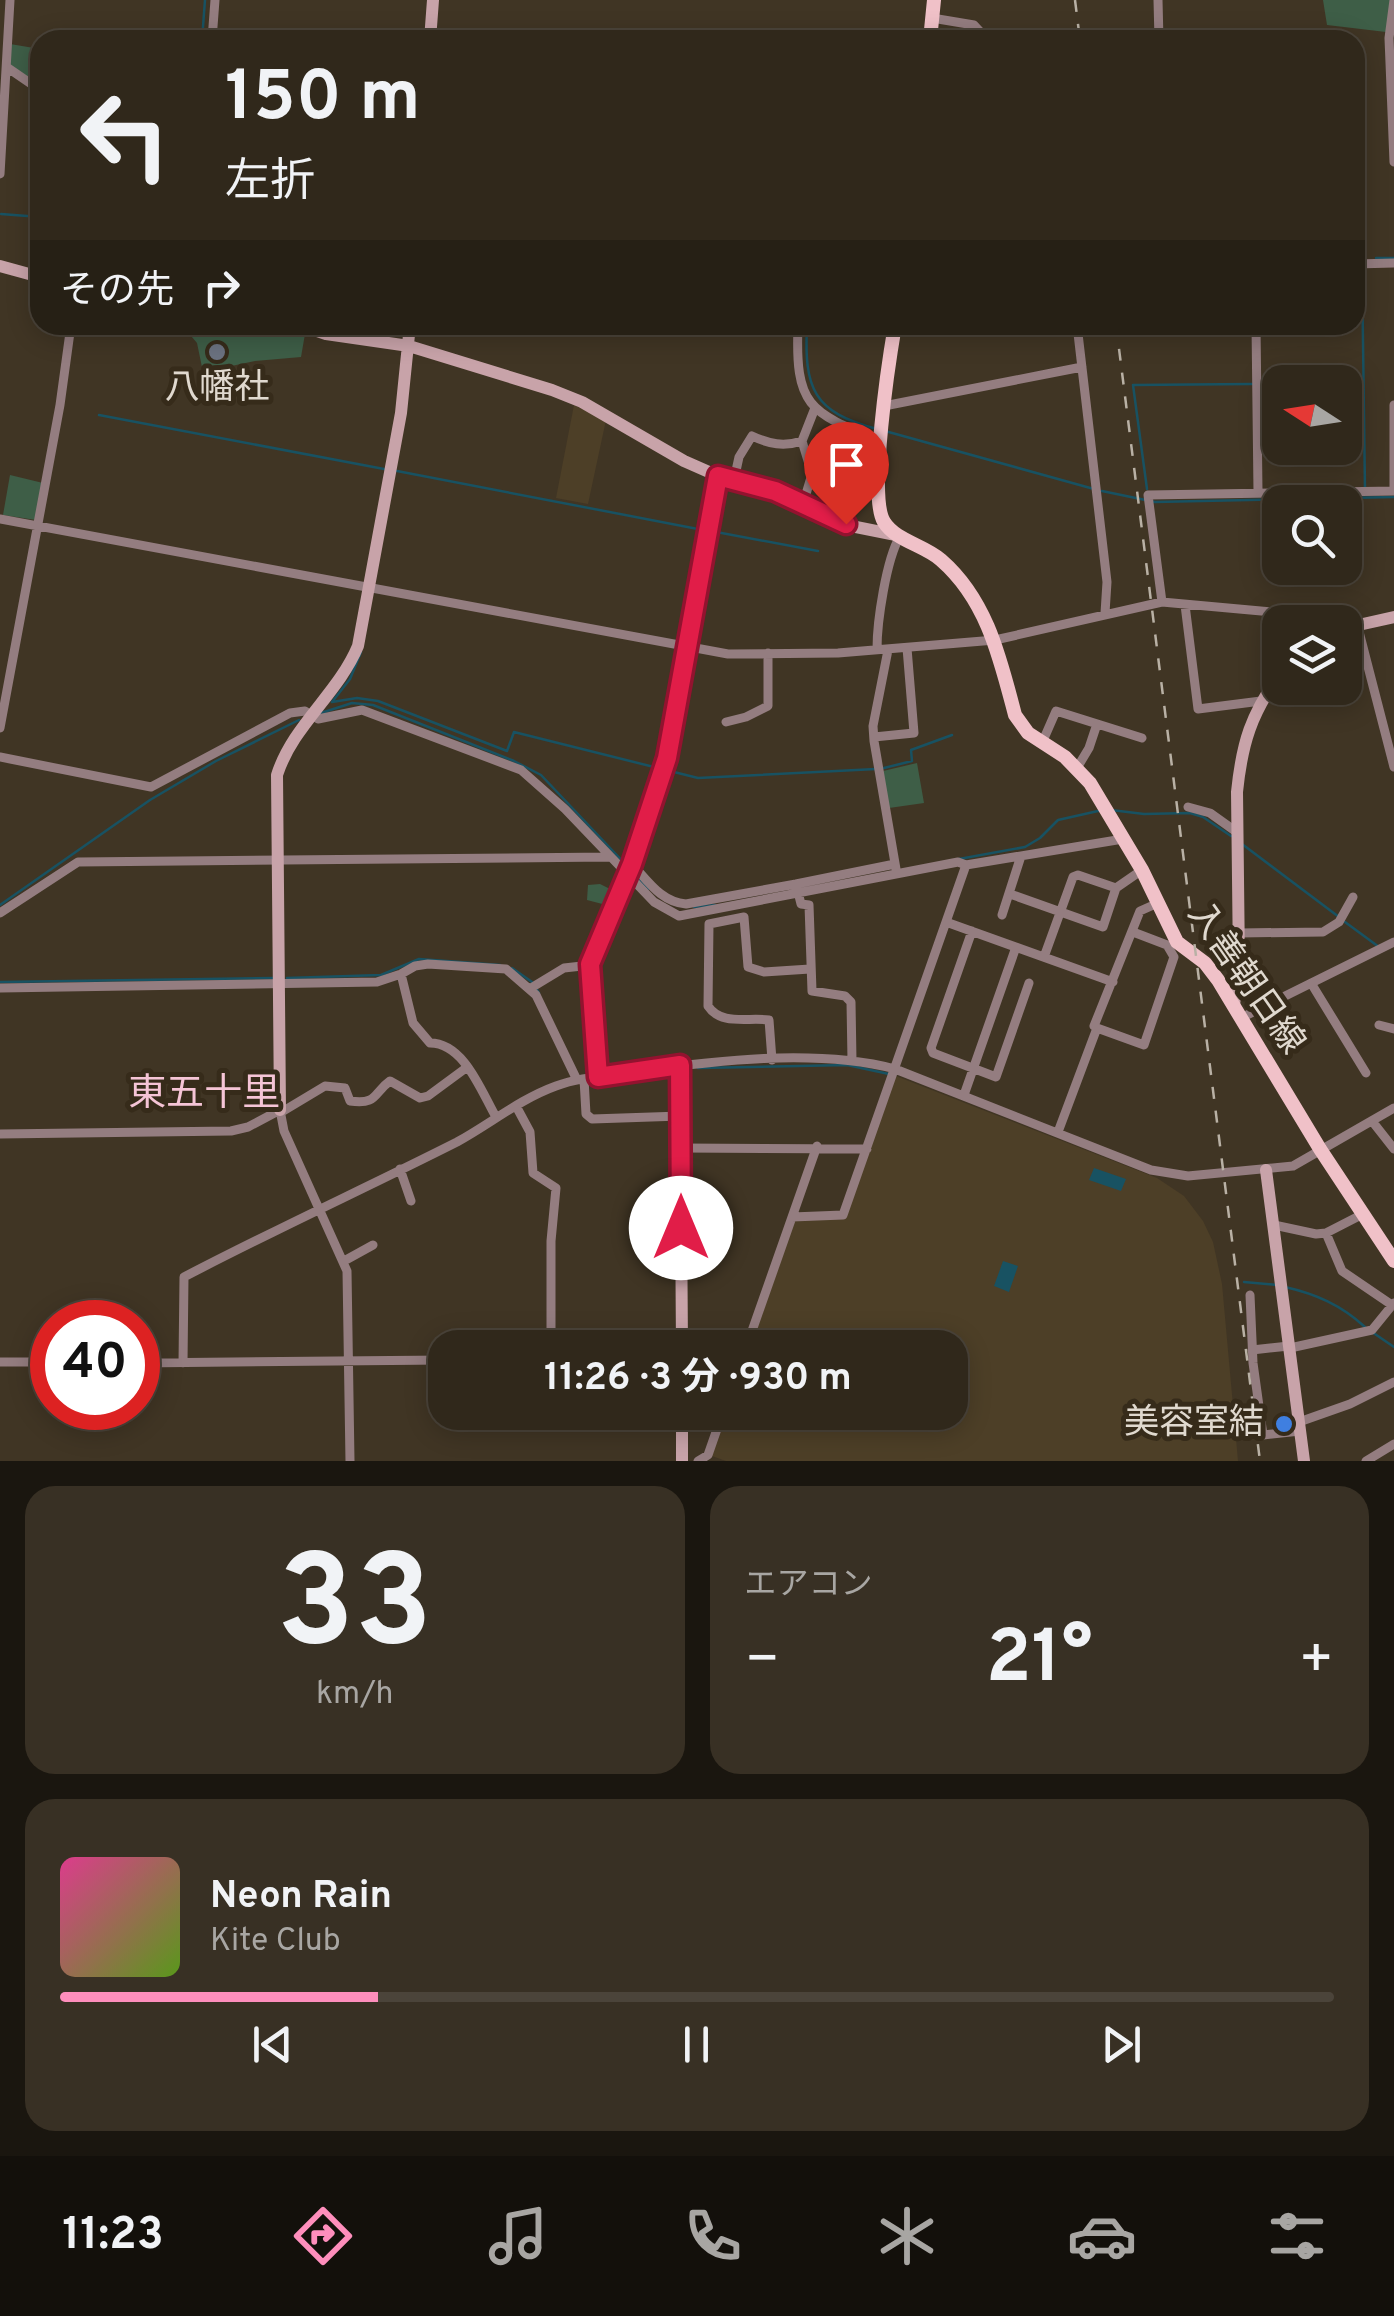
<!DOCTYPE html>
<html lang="ja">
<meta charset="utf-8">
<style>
body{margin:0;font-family:Overpass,"Noto Sans JP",sans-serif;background:#383024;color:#f1f3f6;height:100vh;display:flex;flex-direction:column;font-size:38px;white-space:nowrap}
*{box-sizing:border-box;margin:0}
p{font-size:32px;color:#a8a6a3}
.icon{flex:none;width:55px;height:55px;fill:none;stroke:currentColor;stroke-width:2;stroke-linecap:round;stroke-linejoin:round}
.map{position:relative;height:1461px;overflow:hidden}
.details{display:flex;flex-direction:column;gap:25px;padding:25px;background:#1a160f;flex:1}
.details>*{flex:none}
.guide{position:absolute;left:30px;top:30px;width:1335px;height:305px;border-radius:30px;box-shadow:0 5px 25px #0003,0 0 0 2px #4b443a;background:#30281b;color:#f1f3f6;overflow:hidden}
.needle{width:65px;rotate:282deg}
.controls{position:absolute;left:1262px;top:365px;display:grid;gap:20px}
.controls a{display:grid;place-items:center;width:100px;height:100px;border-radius:20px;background:#30281b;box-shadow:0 5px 25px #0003,0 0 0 2px #4b443a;font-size:50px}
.speed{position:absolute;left:30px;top:1300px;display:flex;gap:20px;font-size:50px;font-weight:700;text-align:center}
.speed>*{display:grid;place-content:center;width:130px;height:130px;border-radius:50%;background:#30281b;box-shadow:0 5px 25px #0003,0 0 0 2px #4b443a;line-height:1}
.speed .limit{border:15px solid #d22;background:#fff;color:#111}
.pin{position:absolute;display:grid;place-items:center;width:85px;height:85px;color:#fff;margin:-102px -42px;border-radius:50% 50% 50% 0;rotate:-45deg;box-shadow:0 0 10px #0007}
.pin .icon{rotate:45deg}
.me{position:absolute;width:110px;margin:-55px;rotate:0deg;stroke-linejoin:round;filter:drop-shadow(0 0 8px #0008)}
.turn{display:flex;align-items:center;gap:35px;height:210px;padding:0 30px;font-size:45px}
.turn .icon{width:130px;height:130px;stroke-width:2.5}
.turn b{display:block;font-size:70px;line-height:85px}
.then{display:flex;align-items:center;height:95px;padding:0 30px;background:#0003;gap:20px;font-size:38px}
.big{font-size:75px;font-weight:700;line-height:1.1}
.details .tile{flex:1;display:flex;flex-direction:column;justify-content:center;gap:15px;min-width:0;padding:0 35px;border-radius:30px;background:#383024}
.details .dial{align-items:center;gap:0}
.dial b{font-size:130px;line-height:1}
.song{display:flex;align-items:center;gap:30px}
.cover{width:120px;height:120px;border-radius:15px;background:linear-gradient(135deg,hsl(330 70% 55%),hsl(90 70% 35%))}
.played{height:10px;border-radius:5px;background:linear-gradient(90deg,#fe8ebc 25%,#4b443a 25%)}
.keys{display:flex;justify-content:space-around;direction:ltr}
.heat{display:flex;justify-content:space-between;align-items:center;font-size:55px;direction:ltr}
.details .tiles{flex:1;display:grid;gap:25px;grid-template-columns:1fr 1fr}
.tile:last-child{grid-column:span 2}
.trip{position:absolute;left:428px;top:1330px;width:540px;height:100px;border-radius:30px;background:#30281b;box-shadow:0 5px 25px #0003,0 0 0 2px #4b443a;font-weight:700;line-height:100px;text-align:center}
.dock{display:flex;height:160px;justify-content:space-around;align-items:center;background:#13100b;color:#a8a6a3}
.dock .icon{width:70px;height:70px}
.dock .active{color:#fe8ebc}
.dock b{font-size:45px;color:#f1f3f6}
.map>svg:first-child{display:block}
.built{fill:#4d3f27}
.green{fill:#3e5e47}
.water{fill:#185262}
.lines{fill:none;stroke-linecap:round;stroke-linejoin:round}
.stream{stroke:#185262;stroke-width:2.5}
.street{stroke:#947d80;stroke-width:9}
.secondary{stroke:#c8a3a9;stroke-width:12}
.primary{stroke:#f0c1c8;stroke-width:14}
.rail{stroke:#b9b1a5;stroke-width:2.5;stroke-dasharray:12 12;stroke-linecap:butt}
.route-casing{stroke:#92132f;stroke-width:25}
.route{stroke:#e11d48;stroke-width:18}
.worship-dot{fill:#6b7280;stroke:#362b1a;stroke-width:4}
.shop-dot{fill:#3f7fe0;stroke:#362b1a;stroke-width:4}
.labels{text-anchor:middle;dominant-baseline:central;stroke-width:10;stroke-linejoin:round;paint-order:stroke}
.poi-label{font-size:35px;fill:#e0d9cf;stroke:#362b1a}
.street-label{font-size:35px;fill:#e0d9cf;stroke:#362b1a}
.neighbourhood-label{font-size:38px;fill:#f5c4d6;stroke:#362b1a}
</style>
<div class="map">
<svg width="1394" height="1461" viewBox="0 0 1394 1461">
<rect width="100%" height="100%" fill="#403524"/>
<path class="built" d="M574,405L606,420L588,504L556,498Z
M896,1076L1157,1178L1184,1196L1203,1221L1213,1242L1222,1284L1238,1461H726L712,1456L728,1413L950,1412V1348L751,1347L795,1220L844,1218Z"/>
<path class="green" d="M1323,0H1391L1386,32L1327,25Z
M10,44L40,49V87L9,68Z
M181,325H282L305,334L301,357L255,361L203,372L197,343L186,330H179Z
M10,475L43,483L36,520L3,515Z
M917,763L924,803L889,808L883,771Z
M600,884L616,892L610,906L587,900L588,885Z"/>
<path class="water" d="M1094,1168L1126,1179L1121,1191L1089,1180Z
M1003,1261L1018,1266L1009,1292L994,1286Z"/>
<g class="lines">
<path class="stream" d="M202,40L205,0
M1,214L40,217
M1376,258H1394
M1362,268L1365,490
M807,325C804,389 813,412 877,429
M1260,383L1329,382
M99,415L384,469
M885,431L1094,489
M397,471L703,530
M1147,489L1133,385L1252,384
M1102,491L1155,502L1394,497
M711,531L818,551
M361,652L350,679L332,702L357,698L378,701L507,751L514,732L698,778L876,769
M321,713L352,703L373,705L514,761L541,775L628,867
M884,768L912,761L911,750L952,735
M1111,810L1144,814L1190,813L1203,817L1231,836
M1242,844L1339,917
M959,859L1025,847L1040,838L1058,820L1098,811
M633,873L648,889
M0,905L150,800L216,761L299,720
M694,907L715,905
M1345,922L1379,947
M512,968L532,982L539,993
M287,978L381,975L419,959L500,965
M0,982L274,978
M698,1068L847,1065L889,1074
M648,1074L675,1071
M590,1081L620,1078
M1244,1282L1277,1285
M1285,1287C1316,1294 1341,1305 1365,1327
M1372,1332L1394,1347"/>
<path class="street" d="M1158,0L1159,40
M1394,0L1389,38L1394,162
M932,18L974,25L988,40
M212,40L215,0
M8,68L40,90
M0,174L10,0
M1355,264L1394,263
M798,325C795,405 808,413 880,440
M1077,325L1107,582L1105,613
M1256,325L1258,492
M884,406L1082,367
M734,480L739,457L752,436C769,444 784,447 802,441
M1394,491V405
M803,504L812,474L802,441L815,408
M0,519L728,654L838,653L995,640L1162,602L1273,612L1303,610L1327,622
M1162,602L1148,495L1394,491
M1185,605L1198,709L1261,701
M1357,624L1394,767
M877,649C877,622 886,560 900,536
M888,650L873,726L874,741L896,869
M726,722L746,717L768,706V653
M0,728L60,405L71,325
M874,737L914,733L907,648
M1042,743L1056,711L1142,738
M0,757L151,787L290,713L305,711L318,719L362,710L521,770L565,809L654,902L679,916L958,862L966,865L1123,839
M1077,768L1089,748L1097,724
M1188,807L1210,813L1238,833
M632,864C648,881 661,902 686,904L796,884
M1010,894L1103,927L1116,888L1142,870
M0,913L78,862L610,857
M1002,915L1021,856
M946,922L1113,982
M972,931L931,1048L933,1053L996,1077L1029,983
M1239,933L1323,932L1339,922L1353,897
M1044,957L1073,877L1078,875L1116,888
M401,974L413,1023L430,1043C464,1043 481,1091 496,1117
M1311,983L1366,1073
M0,988L377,982L401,974L415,966L428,964L506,969L536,995L577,1080
M531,988L564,968L591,965
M1241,1018L1394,942
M1379,1025L1394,1029
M1097,1028L1144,1045L1174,957L1167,945L1133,932
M772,1060L769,1020C748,1017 721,1026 708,1006L709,924L744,917L748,967L764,972L810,969
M852,1060L851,1002L845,996L812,991L809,905L801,904L796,884L895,864
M597,1077L591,965L632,864L667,759L718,476
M584,1079L586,1114L592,1119L681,1116
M964,1095L1016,947
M516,1106L530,1132L533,1173L556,1188L551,1241V1348
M280,1113L325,1086L345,1088L350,1101C378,1105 373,1093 390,1081L420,1098L428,1096L466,1068
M1372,1121L1394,1149
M1058,1132L1097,1028L1094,1026L1140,911L1158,903
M0,1134L231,1131L248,1127L280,1110L284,1131L347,1271L350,1461
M681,1148L867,1149
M400,1169L411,1201
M792,1217L843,1215L966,865
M1274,1225L1316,1234L1326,1233L1342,1271L1392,1305
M1326,1233L1363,1214
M344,1261L373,1245
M1250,1295L1253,1363L1263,1435L1300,1431
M746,1348L817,1146
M1290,1348L1372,1330L1394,1303
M1252,1350L1289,1346
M0,1362H52
M138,1363L445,1360
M183,1363L184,1277C274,1230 366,1188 457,1142C490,1124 520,1099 556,1086C580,1077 606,1076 631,1072C713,1061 815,1048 895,1069L1151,1170L1188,1176L1293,1166L1394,1108
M1299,1422L1350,1404L1394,1382
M698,1461L708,1455L723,1412
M1366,1461L1394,1444"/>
<path class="secondary" d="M430,40L433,0
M0,266L40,277
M300,325L326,334L409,346L552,390L582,402L684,461L718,476L775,491L846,525L896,535
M1345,628L1394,617
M1234,1005L1239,965L1237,792C1242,743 1251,714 1280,674
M680,1065L682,1348
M280,1110L277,775C293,725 338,694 358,646L401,413L410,325
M1266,1170L1304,1461
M682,1412V1461"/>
<path class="primary" d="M930,40L934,0
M895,325C889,360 868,496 884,522C896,541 924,545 941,560C987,600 1000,658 1015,715L1028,733L1065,757L1090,783L1142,870L1177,942L1205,963L1218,980L1320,1149L1394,1261"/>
<path class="rail" d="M1075,0L1080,40
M1116,325L1260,1461"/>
</g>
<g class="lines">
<g class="route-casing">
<path id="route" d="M681,1228L680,1065L598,1077L590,964L632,864L667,758L718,476L775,491L846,524"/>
</g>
<use href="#route" class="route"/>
</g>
<circle class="worship-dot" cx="217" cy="352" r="10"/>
<circle class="shop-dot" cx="1284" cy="1424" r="10"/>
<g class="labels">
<g class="poi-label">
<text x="217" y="389">八幡社</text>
<text x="1264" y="1424" text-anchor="end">美容室結</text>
</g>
<g class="street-label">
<text transform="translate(1245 979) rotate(55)">入善朝日線</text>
</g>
<g class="neighbourhood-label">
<text x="204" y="1095">東五十里</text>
</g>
</g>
</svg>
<div class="controls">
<a><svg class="needle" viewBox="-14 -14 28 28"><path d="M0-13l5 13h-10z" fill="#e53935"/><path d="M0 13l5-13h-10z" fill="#a8a6a3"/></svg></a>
<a><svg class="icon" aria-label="search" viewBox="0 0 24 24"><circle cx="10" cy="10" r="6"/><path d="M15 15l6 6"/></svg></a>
<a><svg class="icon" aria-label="layers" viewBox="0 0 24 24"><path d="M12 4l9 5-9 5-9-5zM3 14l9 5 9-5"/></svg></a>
</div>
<div class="speed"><div class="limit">40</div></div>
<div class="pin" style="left:846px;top:524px;background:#d93025"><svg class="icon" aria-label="arrive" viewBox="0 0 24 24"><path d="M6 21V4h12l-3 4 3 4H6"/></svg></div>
<svg class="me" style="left:681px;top:1228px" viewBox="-20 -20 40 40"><circle r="19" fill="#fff"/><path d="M0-13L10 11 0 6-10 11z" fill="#e11d48"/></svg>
<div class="trip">11:26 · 3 分 · 930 m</div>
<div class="guide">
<div class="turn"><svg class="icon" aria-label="left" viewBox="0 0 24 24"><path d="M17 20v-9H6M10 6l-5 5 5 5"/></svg><div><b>150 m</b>左折</div></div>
<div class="then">その先<svg class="icon" aria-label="right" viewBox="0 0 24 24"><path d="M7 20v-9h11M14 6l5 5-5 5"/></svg></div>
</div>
</div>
<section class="details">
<div class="tiles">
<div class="tile dial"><b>33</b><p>km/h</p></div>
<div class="tile"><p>エアコン</p>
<div class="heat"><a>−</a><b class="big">21°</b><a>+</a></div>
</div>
<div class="tile">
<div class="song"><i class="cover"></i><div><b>Neon Rain</b><p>Kite Club</p></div></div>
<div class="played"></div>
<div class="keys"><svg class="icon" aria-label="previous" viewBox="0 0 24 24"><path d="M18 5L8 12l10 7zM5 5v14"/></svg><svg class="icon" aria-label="pause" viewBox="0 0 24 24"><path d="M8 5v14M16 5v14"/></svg><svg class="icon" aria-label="next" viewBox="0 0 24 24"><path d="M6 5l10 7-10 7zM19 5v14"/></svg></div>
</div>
</div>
</section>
<nav class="dock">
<b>11:23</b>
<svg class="icon active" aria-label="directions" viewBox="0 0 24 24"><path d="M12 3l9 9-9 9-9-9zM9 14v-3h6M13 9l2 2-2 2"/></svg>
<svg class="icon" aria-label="music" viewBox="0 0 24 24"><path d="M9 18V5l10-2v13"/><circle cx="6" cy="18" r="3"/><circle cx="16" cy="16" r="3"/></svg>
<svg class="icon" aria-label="phone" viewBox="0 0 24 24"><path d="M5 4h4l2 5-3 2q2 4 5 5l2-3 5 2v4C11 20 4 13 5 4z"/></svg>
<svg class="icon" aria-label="climate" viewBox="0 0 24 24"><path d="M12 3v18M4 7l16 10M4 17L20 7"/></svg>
<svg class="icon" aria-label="car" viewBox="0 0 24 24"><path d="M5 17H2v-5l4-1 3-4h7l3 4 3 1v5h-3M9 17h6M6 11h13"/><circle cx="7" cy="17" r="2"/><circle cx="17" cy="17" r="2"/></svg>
<svg class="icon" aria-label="filters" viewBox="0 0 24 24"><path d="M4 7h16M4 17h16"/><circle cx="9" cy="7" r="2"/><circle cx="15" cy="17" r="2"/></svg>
</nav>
